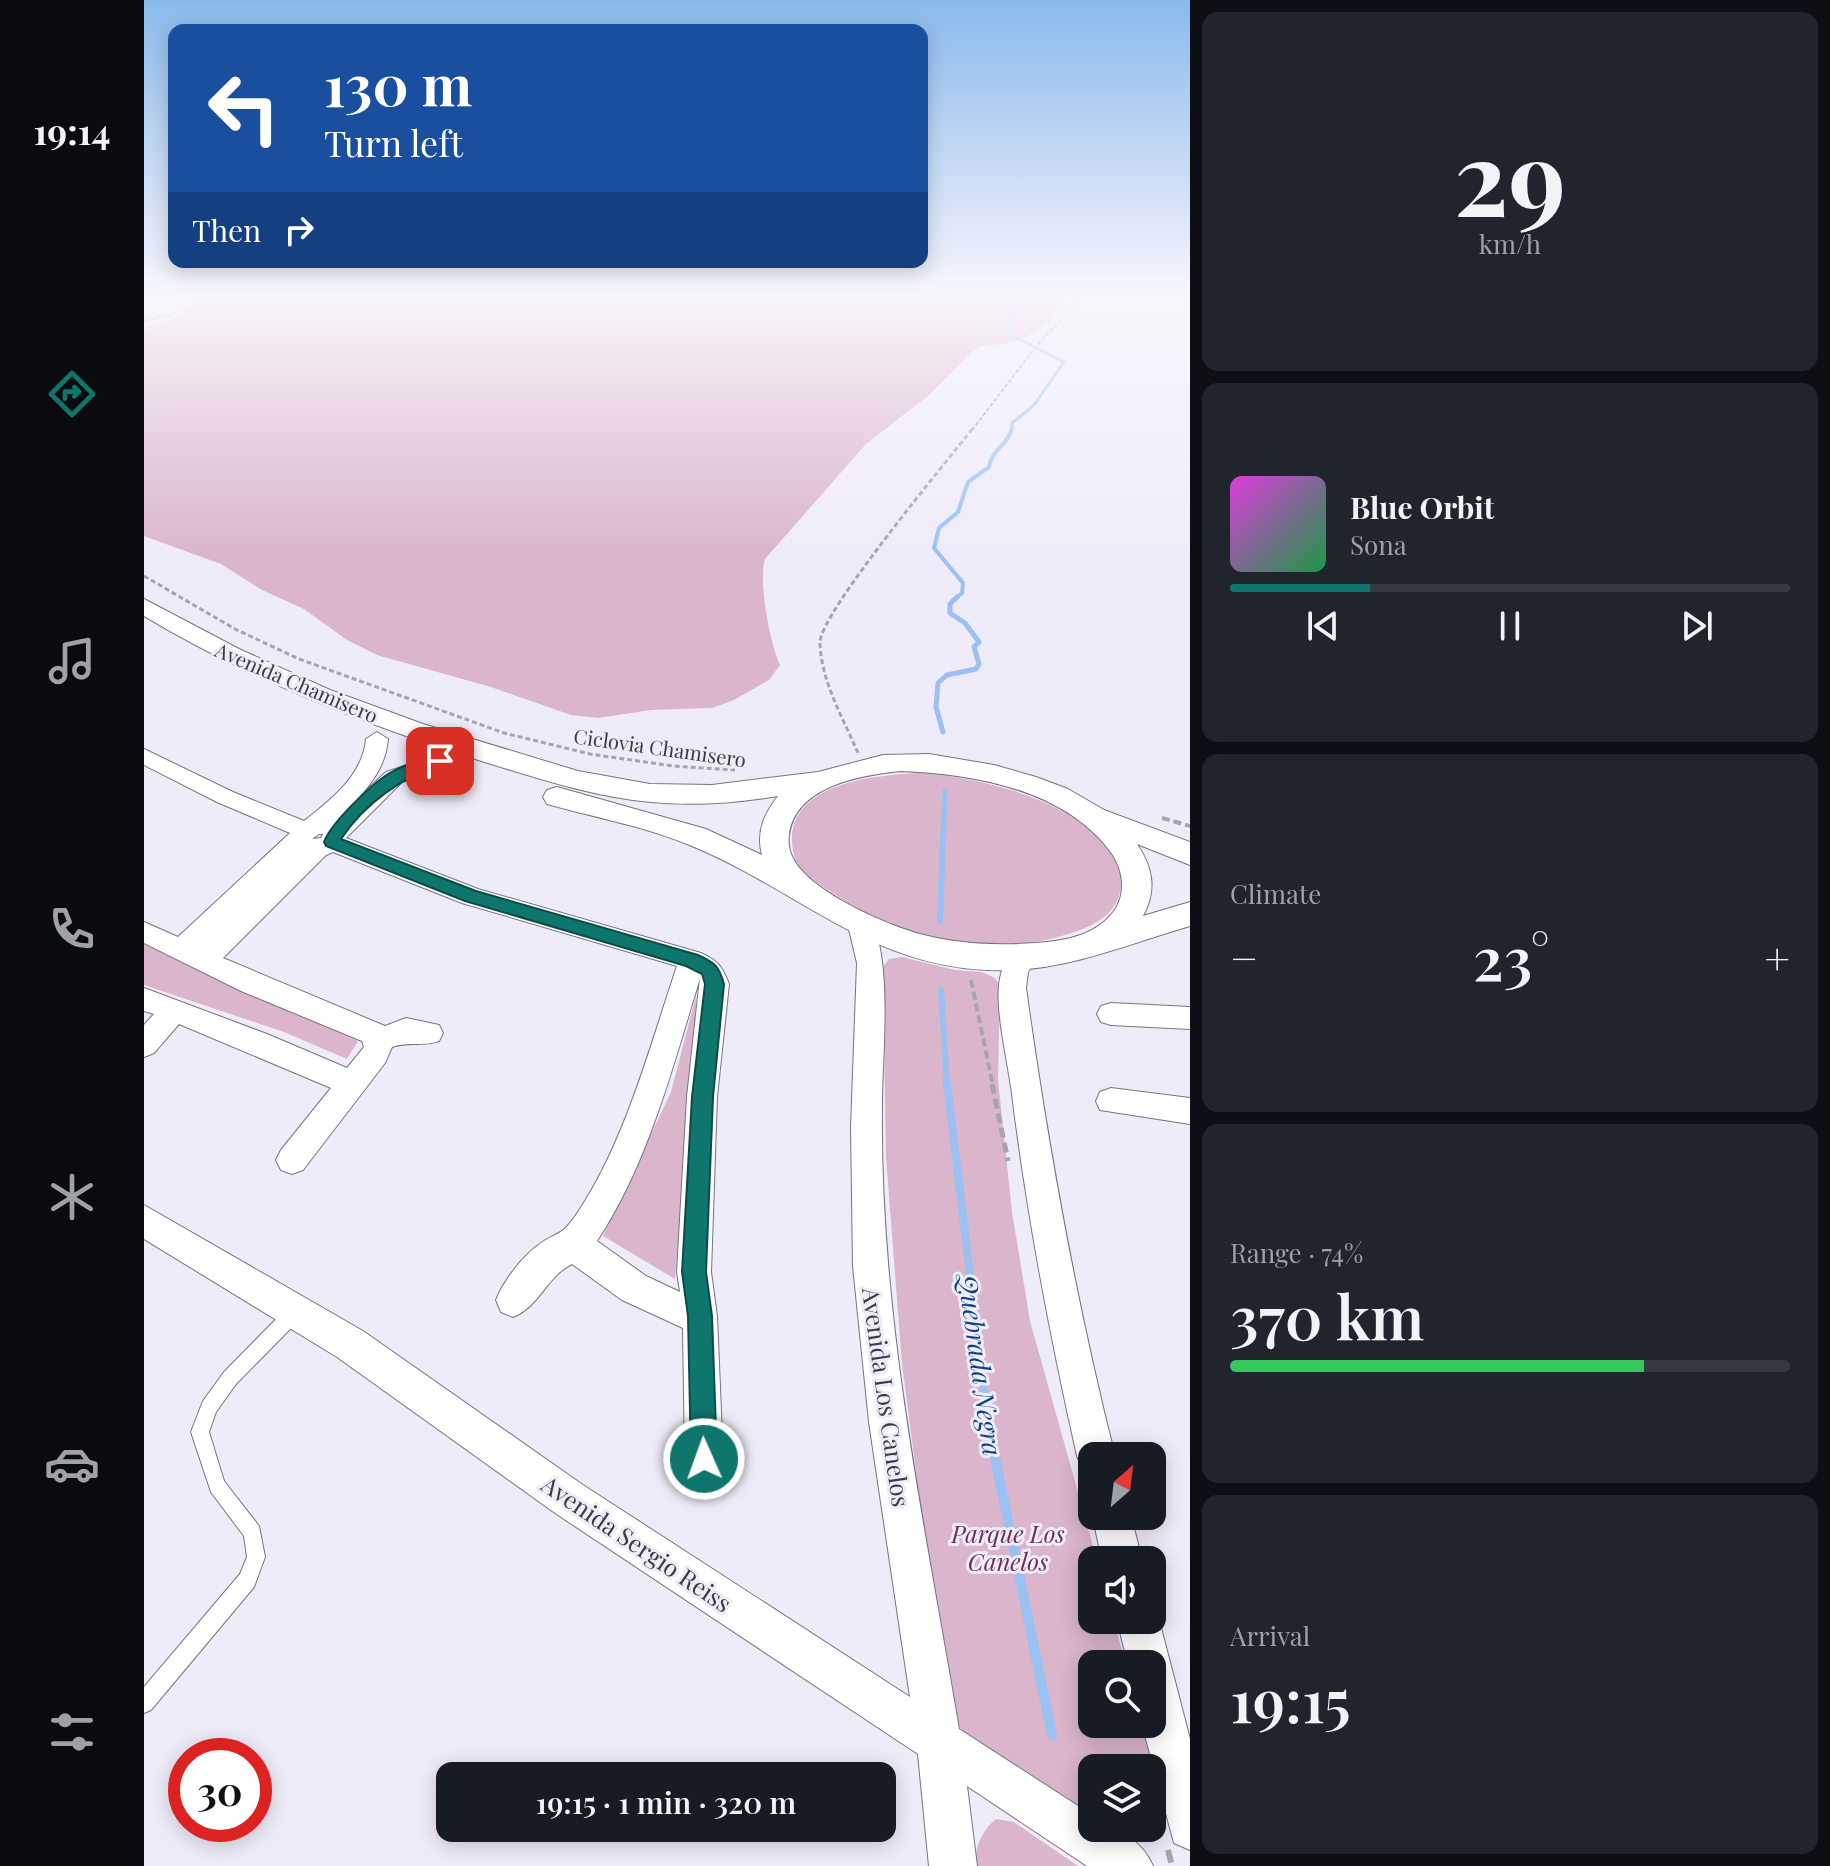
<!DOCTYPE html>
<meta charset="utf-8">
<style>
body{margin:0;font-family:"Playfair Display",serif;background:#20242c;color:#f1f3f6;height:100vh;display:flex;flex-direction:column;font-size:30px;white-space:nowrap}
*{box-sizing:border-box;margin:0}
p{font-size:26px;color:#9ea1a6}
.icon{flex:none;width:44px;height:44px;fill:none;stroke:currentColor;stroke-width:2;stroke-linecap:round;stroke-linejoin:round}
.map{position:relative;flex:1;overflow:hidden}
.details{display:flex;flex-direction:column;gap:12px;padding:12px;background:#0d0f14;width:640px}
.details>*{flex:none}
.guide{position:absolute;left:24px;top:24px;width:760px;height:244px;border-radius:16px;box-shadow:0 4px 20px #0003;background:#1a4fa0;color:#fff;overflow:hidden}
.needle{width:52px;rotate:28deg}
.buttons{position:absolute;left:934px;top:1442px;display:grid;gap:16px}
.buttons a{display:grid;place-items:center;width:88px;height:88px;border-radius:16px;background:#171b24;box-shadow:0 4px 20px #0003;font-size:40px}
.speed{position:absolute;left:24px;top:1738px;display:flex;gap:16px;font-size:40px;font-weight:700;text-align:center}
.speed>*{display:grid;place-content:center;width:104px;height:104px;border-radius:50%;background:#171b24;box-shadow:0 4px 20px #0003;line-height:1}
.speed .limit{border:12px solid #d22;background:#fff;color:#111}
.pin{position:absolute;display:grid;place-items:center;width:68px;height:68px;color:#fff;margin:-34px;border-radius:16px;box-shadow:0 4px 12px #0006}
.me{position:absolute;width:88px;margin:-44px;rotate:358deg;stroke-linejoin:round;filter:drop-shadow(0 0 6px #0008)}
.turn{display:flex;align-items:center;gap:28px;height:168px;padding:0 24px;font-size:36px}
.turn .icon{width:104px;height:104px;stroke-width:2.5}
.turn b{display:block;font-size:56px;line-height:68px}
.then{display:flex;align-items:center;height:76px;padding:0 24px;background:#0003;gap:16px;font-size:30px}
.big{font-size:60px;font-weight:600;line-height:1.1}
.details .widget{flex:1;display:flex;flex-direction:column;justify-content:center;gap:12px;min-width:0;padding:0 28px;border-radius:16px;background:#20242c}
.details .dial{align-items:center;gap:0}
.dial b{font-size:104px;line-height:1}
.song{display:flex;align-items:center;gap:24px}
.cover{width:96px;height:96px;border-radius:12px;background:linear-gradient(135deg,hsl(300 70% 55%),hsl(140 70% 35%))}
.played{height:8px;border-radius:4px;background:linear-gradient(90deg,#0f766e 25%,#363941 25%)}
.keys{display:flex;justify-content:space-around;direction:ltr}
.heat{display:flex;justify-content:space-between;align-items:center;font-size:44px;direction:ltr}
.charge{height:12px;border-radius:6px;background:linear-gradient(90deg,#34c759 74%,#363941 0)}
.trip{position:absolute;left:292px;top:1762px;width:460px;height:80px;border-radius:16px;background:#171b24;box-shadow:0 4px 20px #0003;font-weight:600;line-height:80px;text-align:center}
main{display:flex;flex:1;min-height:0}
.dock{display:flex;flex-direction:column;width:144px;justify-content:space-around;align-items:center;background:#090b0e;color:#9ea1a6}
.dock .icon{width:56px;height:56px}
.dock .current{color:#0f766e}
.dock b{font-size:36px;color:#f1f3f6}
.map>svg:first-child{display:block}
.green{fill:#dab5cb}
.lines{fill:none;stroke-linecap:round;stroke-linejoin:round}
.stream-far5{stroke:#9ac1f2;stroke-width:3}
.stream-far4{stroke:#9ac1f2;stroke-width:4}
.stream-far3{stroke:#9ac1f2;stroke-width:5}
.stream-far2{stroke:#9ac1f2;stroke-width:6}
.stream-far1{stroke:#9ac1f2;stroke-width:8}
.stream{stroke:#9ac1f2;stroke-width:10}
.service-casing{stroke:#76737f;stroke-width:2}
.minor-casing{stroke:#76737f;stroke-width:2}
.tertiary-casing{stroke:#76737f;stroke-width:2}
.path-far4{stroke:#a7a4ae;stroke-width:2;stroke-dasharray:4 2;stroke-linecap:butt}
.path-far3{stroke:#a7a4ae;stroke-width:3;stroke-dasharray:5 3;stroke-linecap:butt}
.path-far2{stroke:#a7a4ae;stroke-width:4;stroke-dasharray:8 4;stroke-linecap:butt}
.path-far1{stroke:#a7a4ae;stroke-width:5;stroke-dasharray:10 5;stroke-linecap:butt}
.path{stroke:#a7a4ae;stroke-width:6;stroke-dasharray:13 6;stroke-linecap:butt}
.service{fill:#fff;fill-rule:evenodd}
.minor{fill:#fff;fill-rule:evenodd}
.tertiary{fill:#fff;fill-rule:evenodd}
.route{fill:#0f766e;stroke:#0a4d48;stroke-width:2}
.labels{text-anchor:middle;dominant-baseline:central;stroke-width:6;stroke-linejoin:round;paint-order:stroke}
.street-label{font-size:20px;fill:#3d3b40;stroke:#efecf9}
.near-street-label{font-size:24px;fill:#3d3b40;stroke:#efecf9}
.near-park-label{font-size:24px;font-style:italic;fill:#6f2c5a;stroke:#efecf9}
.near-water-label{font-size:26px;font-style:italic;fill:#0e427d;stroke:#efecf9}
</style>
<main>
<nav class="dock">
<b>19:14</b>
<svg class="icon current" aria-label="directions" viewBox="0 0 24 24"><path d="M12 3l9 9-9 9-9-9zM9 14v-3h6M13 9l2 2-2 2"/></svg>
<svg class="icon" aria-label="music" viewBox="0 0 24 24"><path d="M9 18V5l10-2v13"/><circle cx="6" cy="18" r="3"/><circle cx="16" cy="16" r="3"/></svg>
<svg class="icon" aria-label="phone" viewBox="0 0 24 24"><path d="M5 4h4l2 5-3 2q2 4 5 5l2-3 5 2v4C11 20 4 13 5 4z"/></svg>
<svg class="icon" aria-label="climate" viewBox="0 0 24 24"><path d="M12 3v18M4 7l16 10M4 17L20 7"/></svg>
<svg class="icon" aria-label="car" viewBox="0 0 24 24"><path d="M5 17H2v-5l4-1 3-4h7l3 4 3 1v5h-3M9 17h6M6 11h13"/><circle cx="7" cy="17" r="2"/><circle cx="17" cy="17" r="2"/></svg>
<svg class="icon" aria-label="filters" viewBox="0 0 24 24"><path d="M4 7h16M4 17h16"/><circle cx="9" cy="7" r="2"/><circle cx="15" cy="17" r="2"/></svg>
</nav>
<div class="map">
<svg width="1046" height="1866" viewBox="0 0 1046 1866">
<rect width="100%" height="100%" fill="#efecf9"/>
<path class="green" d="M36,295H924L925,297C910,321 888,339 859,344C847,346 838,343 829,351L785,395L722,444L621,559C614,581 626,644 636,665L625,680L590,700L568,708L507,710L454,718L427,715L347,687L233,655L203,640L160,609L118,590L77,564L0,536V330L47,310L44,300Z
M772,773C833,776 947,802 974,864C980,879 978,898 967,910C955,925 932,932 914,937C839,957 756,937 693,896C680,887 665,879 655,866C649,857 648,847 648,837C651,782 731,776 772,773Z
M0,943L214,1041L203,1059L140,1032L0,985Z
M758,957L811,970L838,972L851,978L856,986L854,1080L868,1212L886,1321L953,1560H948V1620H969L982,1664H948V1724H998L1019,1799L1008,1816V1768H948V1817L833,1745L817,1729L801,1693L758,1364L742,1157L739,967L745,959Z
M552,996L551,1057L531,1279L459,1236L527,1092Z
M852,1819L870,1822L934,1866H832C830,1848 838,1830 852,1819Z"/>
<g class="lines">
<path class="stream-far5" d="M830,295L871,320L866,331L871,337L920,362L890,405L868,423V430"/>
<path class="stream-far4" d="M811,599L818,593L819,583L790,548L795,528L814,512L824,482L845,467C848,449 865,444 868,428"/>
<path class="stream-far3" d="M799,732L792,707L794,683L803,675L832,669L835,664L830,647L835,642L821,623L806,613V604L813,597
M800,814L801,791"/>
<path class="stream-far2" d="M796,921L800,812
M797,990L803,1086"/>
<path class="stream-far1" d="M803,1084L845,1431"/>
<path class="stream" d="M845,1429L908,1735"/>
<g class="service-casing">
<path id="service" d="M149,1306L155,1308L157,1314L155,1320L92,1384L72,1412L65,1432L80,1481L115,1526L121,1557L110,1587L7,1710L0,1713V1687L96,1574L103,1557L100,1536L67,1492L47,1432L59,1401L80,1372L143,1308Z"/>
</g>
<g class="minor-casing">
<path id="minor" d="M233,732L244,739C242,763 230,781 213,799L242,772L296,754L304,756L307,761L304,766L258,782L202,838L334,889L557,953C574,961 578,966 585,984L573,1097L567,1272L573,1316L579,1459L573,1472L560,1478L547,1472L541,1459L539,1328L478,1300L428,1264C403,1276 395,1307 369,1317L357,1312L352,1300C359,1282 377,1258 393,1246C414,1230 416,1239 434,1212C481,1142 506,1046 533,966L318,903L189,852L182,855L79,958L241,1026L262,1018L295,1025L299,1033L295,1041C279,1047 265,1041 248,1047L241,1063L159,1170L148,1174L137,1170L132,1160L137,1150L187,1088L35,1024L10,1053L0,1057V1025L10,1014L0,1011V988L123,1034L203,1068L220,1047L218,1041L97,991L0,943V922L34,937L146,833L73,802L0,765V749L89,792L160,821C187,800 219,775 222,739ZM175,834H179L177,838L168,839ZM556,978L543,1097L533,1272L536,1292L502,1276L453,1241C504,1164 529,1066 556,978Z
M717,915L726,918C749,961 738,1054 738,1104C735,1314 780,1522 815,1729L948,1815V1828C975,1828 998,1840 1009,1866H943L823,1786L833,1866H785L774,1754L411,1513L193,1357L0,1239V1205L219,1331L439,1485L766,1697L725,1422L709,1266L707,1127L713,963L704,925L708,918Z
M880,947L889,950L893,957L884,972L882,988C904,1146 932,1302 971,1456H948V1473L939,1469L933,1456C906,1336 883,1216 868,1094C864,1063 852,1014 855,985C857,968 863,952 880,947Z
M967,1003L1046,1007V1029L967,1025L957,1022L953,1014L957,1006Z
M967,1088L1046,1098V1124L956,1110L952,1101L956,1092Z
M948,1514L987,1516L998,1560H958Z
M1008,1605L1015,1620L1046,1739V1850L1030,1843L998,1724H1008V1664H984L973,1620H1008Z"/>
</g>
<g class="tertiary-casing">
<path id="tertiary" d="M0,599L95,649L186,690L279,724L434,771L506,784L568,785L674,772L739,755L785,754L850,765L892,777L924,789L960,810L1046,842V865L993,844C1009,868 1013,890 999,916L1046,902V926C988,943 931,967 871,970C732,976 660,891 543,844C499,826 449,817 403,804L399,797L403,790L413,787L562,829L618,855C612,832 620,814 634,796C592,803 549,806 507,802C452,797 399,780 347,764C226,727 109,681 0,616ZM757,771C830,774 919,789 966,851C978,867 983,889 972,908C955,935 921,941 892,943C848,946 802,944 760,929C729,918 664,889 649,858C645,851 644,843 645,835C651,786 717,775 757,771Z"/>
</g>
<path class="path-far4" d="M0,321L77,301L65,295
M828,430L891,348L939,295"/>
<path class="path-far3" d="M0,576L91,629L155,659L360,733L446,754L529,766L591,770
M714,753C699,718 677,681 676,643C675,614 804,460 829,428"/>
<path class="path-far2" d="M1018,818L1046,826
M827,980L849,1086"/>
<path class="path-far1" d="M848,1084L864,1161"/>
<path class="path" d="M938,1481L945,1508
M1024,1850L1028,1866"/>
<use href="#service" class="service"/>
<use href="#minor" class="minor"/>
<use href="#tertiary" class="tertiary"/>
</g>
<linearGradient id="sky" x2="0" y2="1"><stop stop-color="#89b9ec"/><stop offset="0.53" stop-color="#f8f6fc"/><stop offset="1" stop-color="#f8f6fc" stop-opacity="0"/></linearGradient>
<rect width="1046" height="556" fill="url(#sky)"/>
<path class="route" d="M296,756L304,761L301,764C260,775 221,803 197,839L332,891L554,955C571,963 575,966 580,984L569,1097L562,1272L568,1316L573,1459L569,1468L560,1472L551,1468L547,1459L544,1316L538,1272L548,1097L561,984L558,974L542,966L321,901L182,846L180,842C187,823 224,788 241,776C257,765 277,760 296,756Z"/>
<g class="labels">
<g class="street-label">
<text transform="translate(153 682) rotate(23)">Avenida Chamisero</text>
<text transform="translate(516 747) rotate(8)">Ciclovia Chamisero</text>
</g>
<g class="near-street-label">
<text transform="translate(743 1397) rotate(82)">Avenida Los Canelos</text>
<text transform="translate(493 1543) rotate(34)">Avenida Sergio Reiss</text>
</g>
<g class="near-park-label">
<text x="864" y="1533">Parque Los<tspan x="864" dy="28">Canelos</tspan></text>
</g>
<g class="near-water-label">
<text transform="translate(837 1365) rotate(82)">Quebrada Negra</text>
</g>
</g>
</svg>
<div class="buttons">
<a><svg class="needle" viewBox="-14 -14 28 28"><path d="M0-13l5 13h-10z" fill="#e53935"/><path d="M0 13l5-13h-10z" fill="#9ea1a6"/></svg></a>
<a><svg class="icon" aria-label="sound" viewBox="0 0 24 24"><path d="M4 9h4l5-4v14l-5-4H4zM17 9q2 3 0 6"/></svg></a>
<a><svg class="icon" aria-label="search" viewBox="0 0 24 24"><circle cx="10" cy="10" r="6"/><path d="M15 15l6 6"/></svg></a>
<a><svg class="icon" aria-label="layers" viewBox="0 0 24 24"><path d="M12 4l9 5-9 5-9-5zM3 14l9 5 9-5"/></svg></a>
</div>
<div class="speed"><div class="limit">30</div></div>
<div class="pin" style="left:296px;top:761px;background:#d93025"><svg class="icon" aria-label="arrive" viewBox="0 0 24 24"><path d="M6 21V4h12l-3 4 3 4H6"/></svg></div>
<svg class="me" style="left:560px;top:1459px" viewBox="-20 -20 40 40"><circle r="17" fill="#0f766e" stroke="#fff" stroke-width="3"/><path d="M0-11L8 9 0 5-8 9z" fill="#fff"/></svg>
<div class="trip">19:15 · 1 min · 320 m</div>
<div class="guide">
<div class="turn"><svg class="icon" aria-label="left" viewBox="0 0 24 24"><path d="M17 20v-9H6M10 6l-5 5 5 5"/></svg><div><b>130 m</b>Turn left</div></div>
<div class="then">Then<svg class="icon" aria-label="right" viewBox="0 0 24 24"><path d="M7 20v-9h11M14 6l5 5-5 5"/></svg></div>
</div>
</div>
<section class="details">
<div class="widget dial"><b>29</b><p>km/h</p></div>
<div class="widget">
<div class="song"><i class="cover"></i><div><b>Blue Orbit</b><p>Sona</p></div></div>
<div class="played"></div>
<div class="keys"><svg class="icon" aria-label="previous" viewBox="0 0 24 24"><path d="M18 5L8 12l10 7zM5 5v14"/></svg><svg class="icon" aria-label="pause" viewBox="0 0 24 24"><path d="M8 5v14M16 5v14"/></svg><svg class="icon" aria-label="next" viewBox="0 0 24 24"><path d="M6 5l10 7-10 7zM19 5v14"/></svg></div>
</div>
<div class="widget"><p>Climate</p>
<div class="heat"><a>−</a><b class="big">23°</b><a>+</a></div>
</div>
<div class="widget"><p>Range · 74%</p><b class="big">370 km</b><div class="charge"></div></div>
<div class="widget"><p>Arrival</p><b class="big">19:15</b></div>
</section>
</main>
